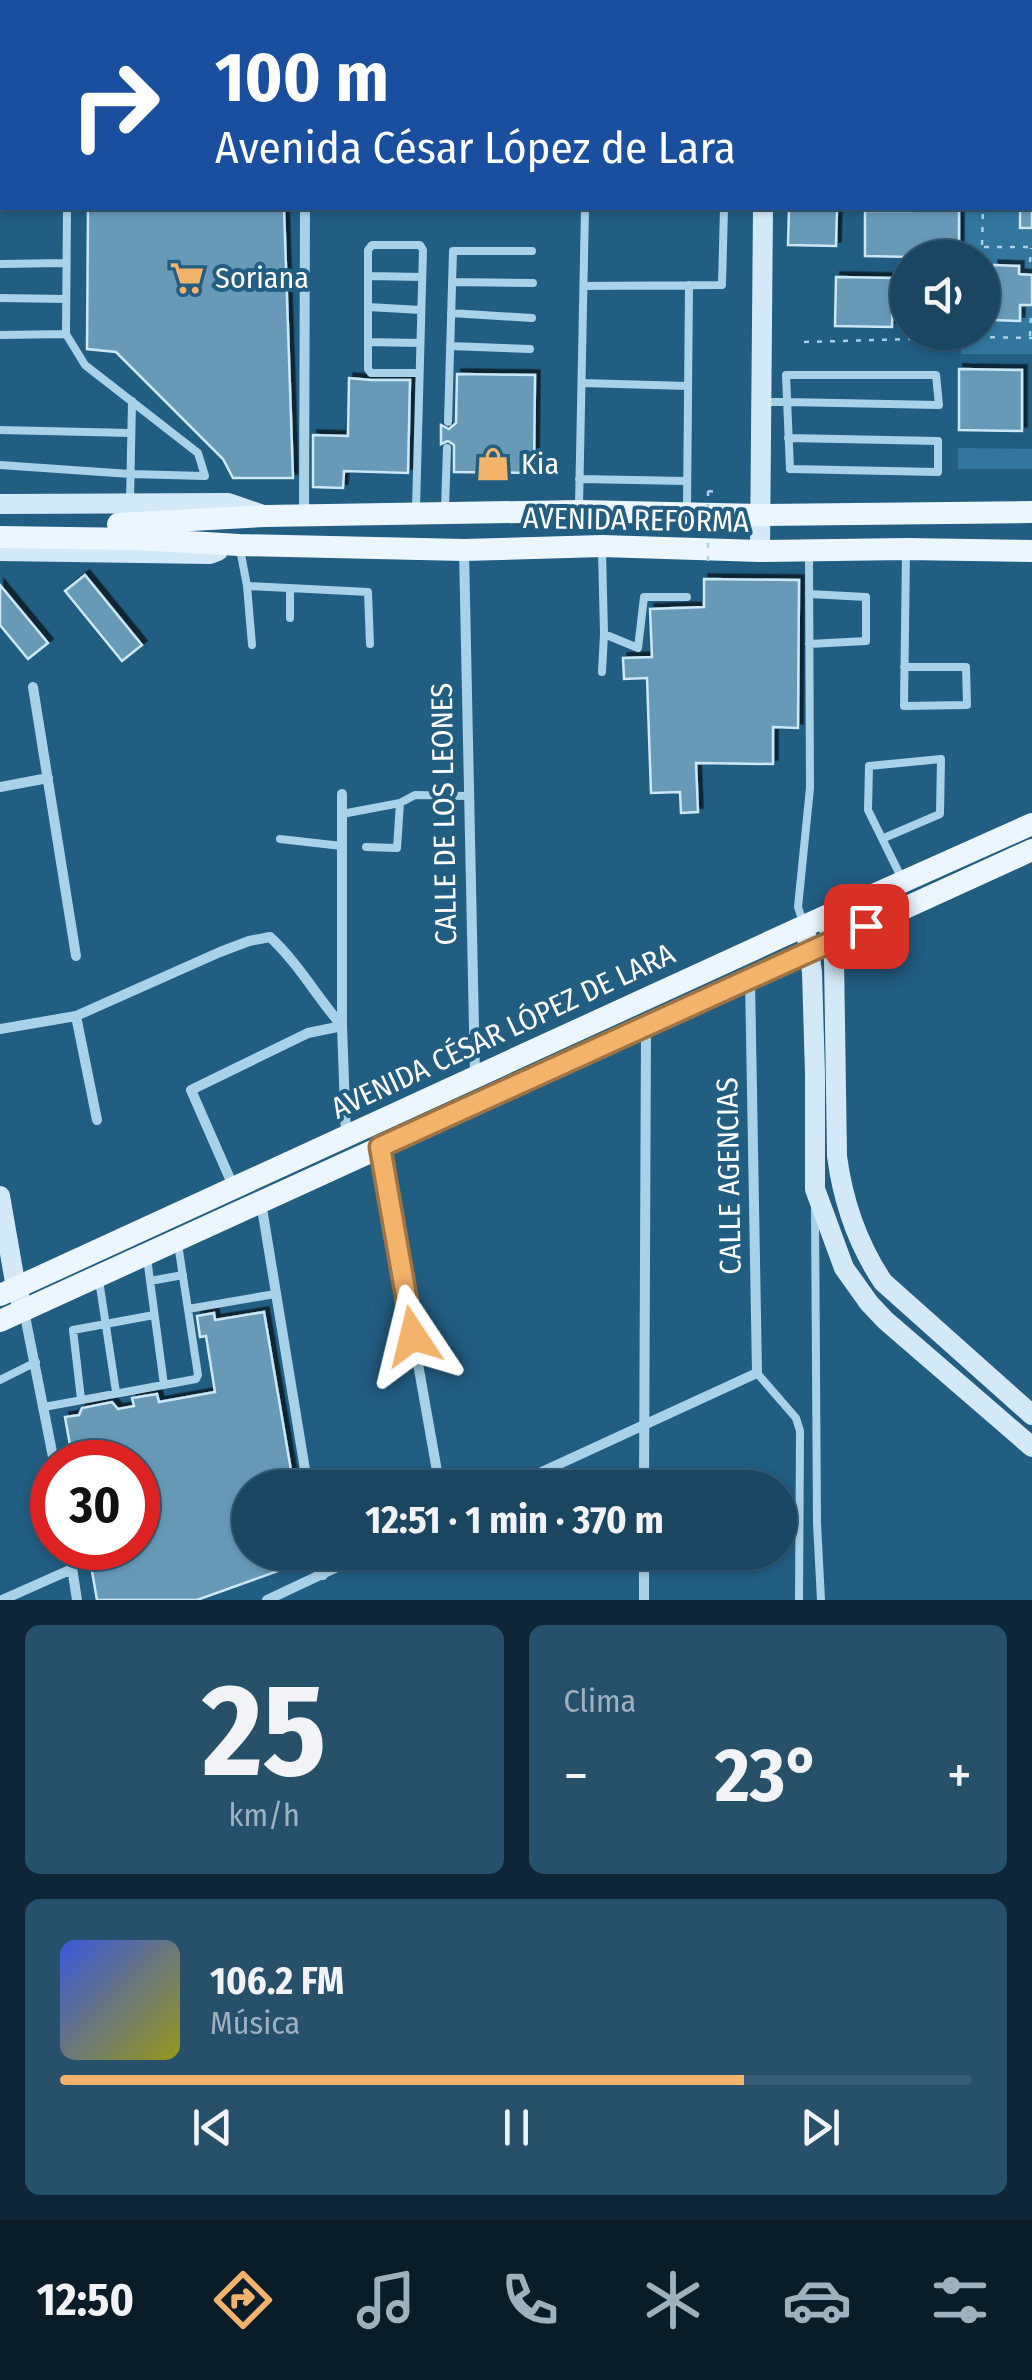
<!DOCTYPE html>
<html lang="es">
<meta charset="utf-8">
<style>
body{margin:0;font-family:"Fira Sans Condensed",sans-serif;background:#27506b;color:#f1f3f6;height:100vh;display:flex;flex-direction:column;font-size:38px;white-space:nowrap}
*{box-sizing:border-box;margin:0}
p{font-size:32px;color:#9fb1be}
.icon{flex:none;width:55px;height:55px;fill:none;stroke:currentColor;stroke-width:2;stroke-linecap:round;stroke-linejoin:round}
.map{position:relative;height:1600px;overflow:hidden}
.drawer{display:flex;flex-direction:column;gap:25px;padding:25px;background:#0e2636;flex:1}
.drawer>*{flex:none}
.hud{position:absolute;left:0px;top:0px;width:1032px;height:210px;box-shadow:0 2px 8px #0004,0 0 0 2px #385e77;background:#1a4fa0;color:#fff;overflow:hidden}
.tools{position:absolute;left:890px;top:240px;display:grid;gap:20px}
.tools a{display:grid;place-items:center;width:110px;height:110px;border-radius:50%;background:#1a4662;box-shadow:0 2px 8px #0004,0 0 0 2px #385e77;font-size:50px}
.speed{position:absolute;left:30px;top:1440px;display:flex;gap:20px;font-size:50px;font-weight:700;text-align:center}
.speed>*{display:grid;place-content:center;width:130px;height:130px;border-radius:50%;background:#1a4662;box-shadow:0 2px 8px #0004,0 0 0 2px #385e77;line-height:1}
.speed .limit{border:15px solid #d22;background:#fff;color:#111}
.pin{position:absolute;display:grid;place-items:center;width:85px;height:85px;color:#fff;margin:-42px;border-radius:20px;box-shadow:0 5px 15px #0006}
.me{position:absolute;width:110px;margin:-55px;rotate:350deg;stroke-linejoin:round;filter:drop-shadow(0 0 8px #0008)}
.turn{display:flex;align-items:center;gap:35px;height:210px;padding:0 50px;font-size:45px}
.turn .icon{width:130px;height:130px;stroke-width:2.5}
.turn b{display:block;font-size:70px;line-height:85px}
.big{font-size:75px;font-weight:700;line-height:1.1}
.drawer .card{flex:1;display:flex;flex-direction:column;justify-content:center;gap:15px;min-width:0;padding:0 35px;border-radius:15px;background:#27506b}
.drawer .dial{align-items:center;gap:0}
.dial b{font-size:130px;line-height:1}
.song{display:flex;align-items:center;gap:30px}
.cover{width:120px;height:120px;border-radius:15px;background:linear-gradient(135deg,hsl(230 70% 55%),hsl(60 70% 35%))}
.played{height:10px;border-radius:5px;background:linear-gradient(90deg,#f4b36a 75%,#385e77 75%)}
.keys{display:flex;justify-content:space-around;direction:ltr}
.heat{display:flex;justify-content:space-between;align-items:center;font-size:55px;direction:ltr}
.drawer .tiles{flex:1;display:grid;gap:25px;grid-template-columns:1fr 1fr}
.card:last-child{grid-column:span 2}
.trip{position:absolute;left:232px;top:1470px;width:565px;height:100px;border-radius:50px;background:#1a4662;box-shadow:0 2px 8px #0004,0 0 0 2px #385e77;font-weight:700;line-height:100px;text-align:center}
.dock{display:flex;height:160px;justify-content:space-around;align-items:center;background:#0a1c27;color:#9fb1be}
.dock .icon{width:70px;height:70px}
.dock .on{color:#f4b36a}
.dock b{font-size:45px;color:#f1f3f6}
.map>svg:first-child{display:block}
.green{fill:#32769e}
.building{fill:#679ab8;stroke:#cce7f6;stroke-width:2.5;filter:url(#shadow)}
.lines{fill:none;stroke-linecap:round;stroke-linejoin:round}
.path{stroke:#a9d1e8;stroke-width:2.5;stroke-dasharray:5 8;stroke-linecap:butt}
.lane{stroke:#a9d1e8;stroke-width:8}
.street{stroke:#a9d1e8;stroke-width:10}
.secondary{stroke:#d3e9f7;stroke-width:20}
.primary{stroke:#ebf6fe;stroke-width:22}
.path-bridge{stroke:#a9d1e8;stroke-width:2.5;stroke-dasharray:5 8;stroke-linecap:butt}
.route-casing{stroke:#9f7445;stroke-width:25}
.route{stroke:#f4b36a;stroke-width:18}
.labels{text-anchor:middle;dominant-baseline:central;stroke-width:8;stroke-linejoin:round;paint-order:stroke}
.poi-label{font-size:30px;fill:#fff;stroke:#225d82;text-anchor:start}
.street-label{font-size:30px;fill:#fff;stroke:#225d82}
</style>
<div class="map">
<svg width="1032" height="1600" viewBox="0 0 1032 1600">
<defs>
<filter id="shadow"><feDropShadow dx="4.5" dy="-4.5" stdDeviation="0" flood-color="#0009"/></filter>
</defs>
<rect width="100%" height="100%" fill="#225d82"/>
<path class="green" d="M964,208H1018L1019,230H1032V354H961L962,333L982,332V258L963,257Z
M958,448L1032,449V469H958Z"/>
<path class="building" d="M88,208H284L293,478H233L223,459L116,352L87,349Z
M789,208H837L836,246L788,245Z
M912,208H959V258L865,256V211H912Z
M1020,208H1032V228H1020Z
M994,265L1019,266V274L1032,275V305H1020V321L994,320Z
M836,277L893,278L892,327L835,326Z
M959,369L1022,370V431L959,430Z
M457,374L535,375L534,473L454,472V445L448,441L441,444V425L449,429L456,423Z
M349,378L371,380H410L408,473L344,471L343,488L313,487V435L348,436Z
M85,575L142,645L122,661L65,591Z
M704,579L799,580L798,728L773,727V764L696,763L698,812L681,813L680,792L651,793L647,678L624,679L623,658L652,657L650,609L704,607Z
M0,585L48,643L28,659L0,625Z
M264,1312L294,1488H250V1552H305L306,1561L197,1600H97L88,1548H138V1462H73L65,1417L79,1415L82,1408L112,1402L118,1409L134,1406L132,1398L157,1394L159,1402L215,1392L206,1336L200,1337L197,1316L214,1313L215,1320Z"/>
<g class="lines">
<path class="path" d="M1030,52H1032
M1030,163H1032
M982,245L983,208
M982,258V247H1032
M1030,262L1031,248
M982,332V337L1032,338
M1030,336L1031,314
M804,342L982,337
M708,491L718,492V495"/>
<path class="lane" d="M36,0L37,2
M0,128H2
M0,264L65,263
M368,276L422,277
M452,282L533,283
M584,286L722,285L724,208
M0,298L66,299
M368,307L421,310
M451,313L532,318
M0,335L66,334
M368,342L420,343
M450,346L530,349
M582,383L688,386
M762,402H786L939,405L936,375H786L790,469L938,472V441L788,438
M448,422L453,251H532
M0,430L131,433
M0,465L130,474L205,476L198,453L85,365L66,334L67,208
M579,479L687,481
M130,500L132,401
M579,506L585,208
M445,508L447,448
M687,508L689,285
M416,509L423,250L420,245H372L368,250V369L371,373H419
M240,549L247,586L252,645
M247,586L368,592L370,644
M809,594L866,597V641L809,644
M290,618V589
M604,634L638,648L644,597H687
M904,667H966L967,705L904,706L906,553
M602,672L604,634L602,551
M342,814L400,803L415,795L467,796
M884,838L940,814L941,759L869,766L868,810L902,879
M280,839L342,846
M366,847L397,848L400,803
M803,922L798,907L810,788L809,553
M815,1209L817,1523L821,1600
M147,1258L164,1385
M99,1280L116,1392
M150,1281L183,1275
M188,1309L275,1294
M757,1373L796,1418L800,1431L799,1600
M0,1380L36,1362
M81,1399L73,1330L154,1315
M44,1407L196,1379L198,1375L178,1244"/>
<path class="street" d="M304,514L305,208
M464,550L475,1076
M33,687L76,956
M0,787L48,778
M342,794V1026L346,1137
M76,1016L97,1120
M0,1029L76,1016L220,952L249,941L270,937C298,963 317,997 342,1026
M380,1149L440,1488
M234,1188L191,1090L308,1033L342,1026
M261,1202L308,1488
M24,1311L54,1462
M507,1488L757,1373L750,979
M644,1488L646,1029
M69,1548L77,1600
M319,1552L323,1575
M644,1552V1600
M2,1600L72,1569
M267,1600L369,1552"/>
<path class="secondary" d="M764,2V0
M0,504L228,503L263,515
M0,551L210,554L218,551
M760,551L763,208
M829,929L833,941L834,958L837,1156C843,1202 857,1243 883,1282L1032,1415
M807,938L812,972L815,1074V1189L844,1268L869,1303L885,1320L1032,1447
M0,1196L16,1288L24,1310"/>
<path class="primary" d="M118,524L265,516L579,511L761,515L1032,512
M0,537L138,539L239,545L464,550L602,546L760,551L906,549L1032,551
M0,1295L824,917L1032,824
M0,1321L1032,850"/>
<path class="path-bridge" d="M708,491V568"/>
</g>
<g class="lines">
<g class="route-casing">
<path id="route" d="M413,1336L380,1147L866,926"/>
</g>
<use href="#route" class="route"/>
</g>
<defs>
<g id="supermarket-bare" transform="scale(2.7)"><path d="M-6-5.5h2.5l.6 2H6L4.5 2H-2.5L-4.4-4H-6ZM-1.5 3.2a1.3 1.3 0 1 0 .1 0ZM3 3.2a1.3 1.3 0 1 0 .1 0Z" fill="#f4b36a" stroke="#225d82" stroke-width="2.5" paint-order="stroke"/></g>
<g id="shop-bare" transform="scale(2.7)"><path d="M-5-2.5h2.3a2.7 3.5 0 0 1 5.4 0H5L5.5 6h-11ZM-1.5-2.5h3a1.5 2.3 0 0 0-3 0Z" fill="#f4b36a" stroke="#225d82" stroke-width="2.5" paint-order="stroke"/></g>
</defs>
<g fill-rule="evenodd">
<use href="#supermarket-bare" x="187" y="278"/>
<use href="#shop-bare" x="493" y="464"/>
</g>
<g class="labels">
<g class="poi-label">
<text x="215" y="278">Soriana</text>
<text x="521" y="464">Kia</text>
</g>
<g class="street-label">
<text transform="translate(636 520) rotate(1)">AVENIDA REFORMA</text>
<text transform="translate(444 814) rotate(-91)">CALLE DE LOS LEONES</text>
<text transform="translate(503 1031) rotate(-25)">AVENIDA CÉSAR LÓPEZ DE LARA</text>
<text transform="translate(729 1176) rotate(-91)">CALLE AGENCIAS</text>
</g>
</g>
</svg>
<div class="tools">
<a><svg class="icon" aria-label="sound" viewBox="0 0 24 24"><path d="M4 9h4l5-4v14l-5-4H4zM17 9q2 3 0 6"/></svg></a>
</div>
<div class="speed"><div class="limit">30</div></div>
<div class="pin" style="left:866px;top:926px;background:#d93025"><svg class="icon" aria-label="arrive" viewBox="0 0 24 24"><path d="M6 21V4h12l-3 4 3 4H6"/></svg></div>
<svg class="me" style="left:413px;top:1336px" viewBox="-20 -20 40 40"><path d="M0-17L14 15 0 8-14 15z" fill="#f4b36a" stroke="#fff" stroke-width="4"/></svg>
<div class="trip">12:51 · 1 min · 370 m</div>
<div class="hud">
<div class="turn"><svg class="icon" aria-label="right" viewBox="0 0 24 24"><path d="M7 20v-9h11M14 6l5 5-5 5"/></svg><div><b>100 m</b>Avenida César López de Lara</div></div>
</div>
</div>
<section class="drawer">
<div class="tiles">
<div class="card dial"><b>25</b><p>km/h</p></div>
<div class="card"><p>Clima</p>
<div class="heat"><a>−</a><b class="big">23°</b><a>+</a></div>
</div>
<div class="card">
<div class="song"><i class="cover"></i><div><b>106.2 FM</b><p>Música</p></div></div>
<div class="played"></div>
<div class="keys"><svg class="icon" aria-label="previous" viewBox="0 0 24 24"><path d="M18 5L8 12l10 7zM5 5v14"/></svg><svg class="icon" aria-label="pause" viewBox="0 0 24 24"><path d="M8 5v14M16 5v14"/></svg><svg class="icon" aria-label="next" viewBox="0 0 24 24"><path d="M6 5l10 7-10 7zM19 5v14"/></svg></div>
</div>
</div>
</section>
<nav class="dock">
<b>12:50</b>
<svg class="icon on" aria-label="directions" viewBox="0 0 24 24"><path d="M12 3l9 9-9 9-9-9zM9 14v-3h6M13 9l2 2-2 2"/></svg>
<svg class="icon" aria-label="music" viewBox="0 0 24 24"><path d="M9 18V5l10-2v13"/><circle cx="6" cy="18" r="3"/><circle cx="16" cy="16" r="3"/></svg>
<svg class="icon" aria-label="phone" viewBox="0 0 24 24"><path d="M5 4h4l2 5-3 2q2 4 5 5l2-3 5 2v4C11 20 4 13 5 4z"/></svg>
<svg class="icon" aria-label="climate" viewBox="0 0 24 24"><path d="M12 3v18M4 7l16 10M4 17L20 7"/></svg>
<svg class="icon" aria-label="car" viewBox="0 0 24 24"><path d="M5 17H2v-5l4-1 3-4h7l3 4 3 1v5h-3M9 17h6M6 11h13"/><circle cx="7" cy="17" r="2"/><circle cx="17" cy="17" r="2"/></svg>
<svg class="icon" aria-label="filters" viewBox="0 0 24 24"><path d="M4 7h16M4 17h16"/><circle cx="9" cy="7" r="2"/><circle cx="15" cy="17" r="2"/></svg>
</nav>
